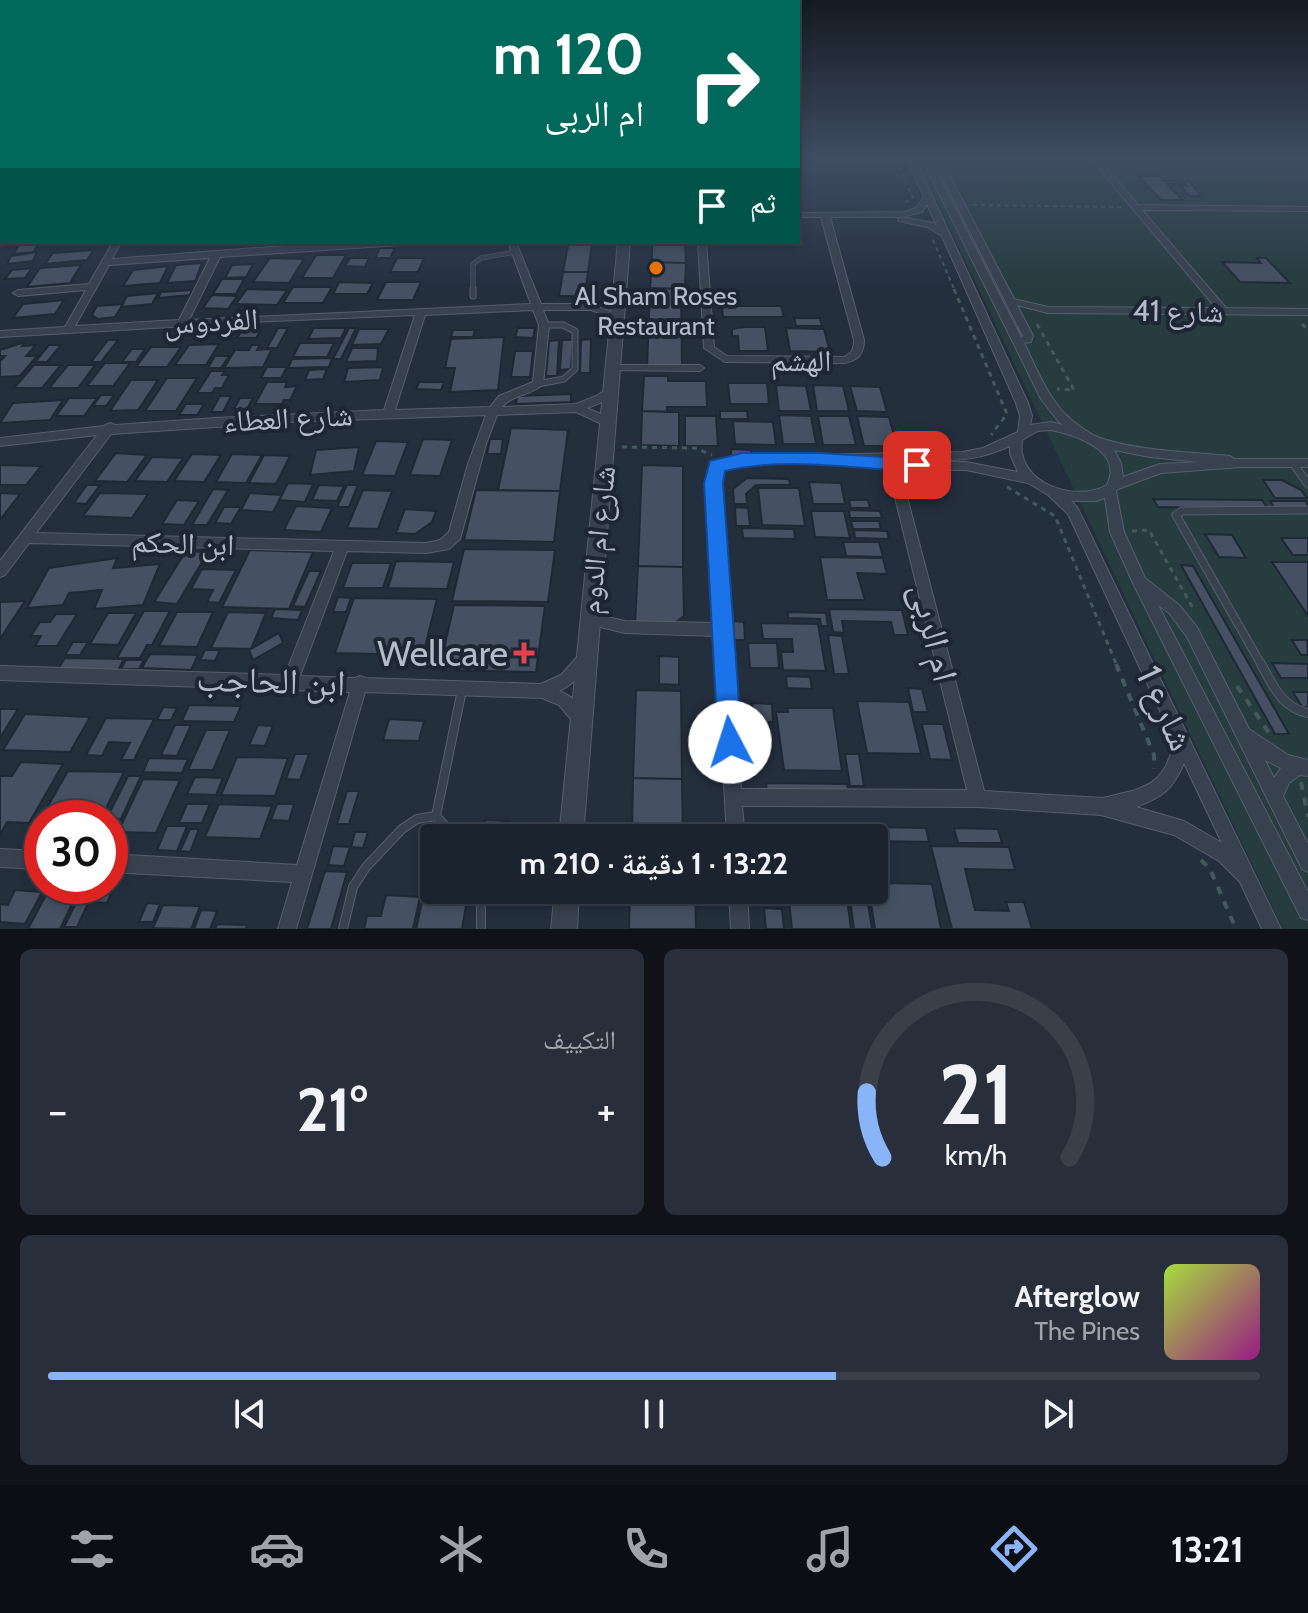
<!DOCTYPE html>
<html lang="ar">
<meta charset="utf-8">
<style>
body{margin:0;font-family:Cabin,"Noto Naskh Arabic",sans-serif;background:#282f3a;color:#f1f3f6;direction:rtl;height:100vh;display:flex;flex-direction:column;font-size:30px;white-space:nowrap}
*{box-sizing:border-box;margin:0}
p{font-size:26px;color:#a0a4aa}
.icon{flex:none;width:44px;height:44px;fill:none;stroke:currentColor;stroke-width:2;stroke-linecap:round;stroke-linejoin:round}
.map{position:relative;height:929px;overflow:hidden;direction:ltr}
.sheet{display:flex;flex-direction:column;gap:20px;padding:20px;background:#0f1319;flex:1}
.sheet>*{flex:none}
.hud{position:absolute;left:0px;top:0px;width:800px;height:244px;box-shadow:0 4px 12px #0003,0 0 0 2px #39404a;direction:rtl;background:#00695c;color:#fff;overflow:hidden}
.speed{position:absolute;left:24px;top:800px;display:flex;gap:16px;font-size:40px;font-weight:700;text-align:center}
.speed>*{display:grid;place-content:center;width:104px;height:104px;border-radius:50%;background:#1b232e;box-shadow:0 4px 12px #0003,0 0 0 2px #39404a;line-height:1}
.speed .limit{border:12px solid #d22;background:#fff;color:#111}
.pin{position:absolute;display:grid;place-items:center;width:68px;height:68px;color:#fff;margin:-34px;border-radius:16px;box-shadow:0 4px 12px #0006}
.me{position:absolute;width:88px;margin:-44px;rotate:355deg;stroke-linejoin:round;filter:drop-shadow(0 0 6px #0008)}
.turn{display:flex;align-items:center;gap:28px;height:168px;padding:0 24px;font-size:36px}
.turn .icon{width:104px;height:104px;stroke-width:2.5}
.turn b{display:block;font-size:56px;line-height:68px}
.then{display:flex;align-items:center;height:76px;padding:0 24px;background:#0003;gap:16px;font-size:30px}
.big{font-size:60px;font-weight:800;line-height:1.1}
.sheet .widget{flex:1;display:flex;flex-direction:column;justify-content:center;gap:12px;min-width:0;padding:0 28px;border-radius:12px;background:#282f3a}
.sheet .dial{align-items:center;gap:0}
.dial svg{height:208px;overflow:visible;fill:none;stroke:#39404a;stroke-width:7;stroke-linecap:round;text-anchor:middle}
.dial text{fill:#f1f3f6;stroke:none}
.song{display:flex;align-items:center;gap:24px}
.cover{width:96px;height:96px;border-radius:12px;background:linear-gradient(135deg,hsl(80 70% 55%),hsl(310 70% 35%))}
.played{height:8px;border-radius:4px;background:linear-gradient(90deg,#8ab4f8 65%,#39404a 65%)}
.keys{display:flex;justify-content:space-around;direction:ltr}
.heat{display:flex;justify-content:space-between;align-items:center;font-size:44px;direction:ltr}
.sheet .tiles{flex:1;display:grid;gap:20px;grid-template-columns:1fr 1fr}
.widget:last-child{grid-column:span 2}
.trip{position:absolute;left:420px;top:824px;width:468px;height:80px;border-radius:8px;background:#1b232e;box-shadow:0 4px 12px #0003,0 0 0 2px #39404a;font-weight:800;line-height:80px;text-align:center;direction:rtl}
.tab-bar{display:flex;height:128px;justify-content:space-around;align-items:center;background:#0b0e12;color:#a0a4aa}
.tab-bar .icon{width:56px;height:56px}
.tab-bar .current{color:#8ab4f8}
.tab-bar b{font-size:36px;color:#f1f3f6}
.map>svg:first-child{display:block}
.green{fill:#263c3f}
.building{fill:#455162;stroke:#1f2835;stroke-width:2}
.lines{fill:none;stroke-linecap:round;stroke-linejoin:round}
.service-far3-casing{stroke:#565f6c;stroke-width:5}
.service-far2-casing{stroke:#565f6c;stroke-width:7}
.service-far1-casing{stroke:#565f6c;stroke-width:9}
.service-casing{stroke:#565f6c;stroke-width:10}
.pedestrian-casing{stroke:#565f6c;stroke-width:2}
.minor-casing{stroke:#565f6c;stroke-width:2}
.tertiary-casing{stroke:#565f6c;stroke-width:2}
.path-far2{stroke:#44595c;stroke-width:2;stroke-dasharray:4 4;stroke-linecap:butt}
.path-far1{stroke:#44595c;stroke-width:3;stroke-dasharray:5 5;stroke-linecap:butt}
.path{stroke:#44595c;stroke-width:4;stroke-dasharray:8 8;stroke-linecap:butt}
.service-far3{stroke:#38414e;stroke-width:4}
.service-far2{stroke:#38414e;stroke-width:5}
.service-far1{stroke:#38414e;stroke-width:7}
.service{stroke:#38414e;stroke-width:8}
.pedestrian{fill:#38414e;fill-rule:evenodd}
.minor{fill:#38414e;fill-rule:evenodd}
.tertiary{fill:#38414e;fill-rule:evenodd}
.route{fill:#1a73e8;stroke:#114b97;stroke-width:2}
.food-dot{fill:#e8710a;stroke:#1d2633;stroke-width:3}
.health-dot{fill:#e0444e;stroke:#1d2633;stroke-width:3}
.labels{text-anchor:middle;dominant-baseline:central;stroke-width:8;stroke-linejoin:round;paint-order:stroke}
.far-poi-label{font-size:26px;fill:#b4bcc9;stroke:#1d2633}
.street-label{font-size:30px;fill:#b4bcc9;stroke:#1d2633}
.near-street-label{font-size:36px;fill:#b4bcc9;stroke:#1d2633}
.near-poi-label{font-size:36px;fill:#b4bcc9;stroke:#1d2633;text-anchor:end}
</style>
<div class="map">
<svg width="1308" height="929" viewBox="0 0 1308 929">
<rect width="100%" height="100%" fill="#242f3e"/>
<path class="green" d="M917,159H1308V929H1283Z"/>
<path class="building" d="M1138,176H1159L1164,181H1177L1181,184H1167L1183,200H1161Z
M1182,181H1189L1201,196H1190L1180,186H1187Z
M652,242H685L686,263L652,262Z
M40,243L33,252L13,254L20,244Z
M568,245H592L588,272H563Z
M380,248H395L390,258H375Z
M94,250L87,260L45,264L53,253Z
M37,252L33,261L7,264L11,256Z
M316,255H346L333,278H302Z
M270,258L304,259L289,283L253,282Z
M350,258H369L365,267L345,266Z
M397,258H424L418,272H390Z
M1257,258H1266L1290,283L1240,282L1222,262L1261,263Z
M652,262L686,263L685,289L650,288Z
M202,263L195,281L167,283L176,265Z
M253,264L246,277L225,278L232,265Z
M81,265L70,283L27,287L40,268Z
M168,266L160,283L123,286L133,270Z
M32,268L25,278L5,279L12,270Z
M563,272H588L585,296H559Z
M222,279H244L236,294H213Z
M339,282L373,283L367,294H333Z
M386,282H421L413,300H377Z
M293,287H332L323,303H283Z
M650,288L681,289L682,367H647Z
M247,289L287,290L277,305L236,304Z
M192,290L190,295L158,298L161,292Z
M158,293L152,304L121,307L127,296Z
M212,295L237,296L228,309L203,308Z
M64,300L55,314L13,318L23,304Z
M123,304L115,317L98,319L92,315L97,306Z
M722,306H781L784,317H723Z
M794,318H820L822,326H796Z
M744,327H765L768,351H739L738,336H732V329Z
M278,328H288L277,348H267Z
M314,328H346L341,338L308,339Z
M349,328H356L341,359H333Z
M518,328H535L533,338L515,337Z
M786,328L824,329L830,352L790,351Z
M359,329H389L381,344L352,345Z
M242,330H261L256,338H237Z
M453,330H475L473,337H451Z
M504,337L498,390L450,392L455,368H445L451,339Z
M591,339L590,373H580L581,340Z
M108,340H118L101,362H91Z
M559,340L557,376H546L549,341Z
M562,340H573L571,369L560,370Z
M25,342L22,346L36,345L26,356H37L20,376L0,377V361L5,356H0V350Z
M300,343H334L327,357H293Z
M219,344L206,365H175L189,345Z
M49,345H61L47,362H35Z
M252,345H260L257,350L272,349L263,367L224,368L235,350H249Z
M151,347H181L167,367H136Z
M352,348H378L377,361L346,362Z
M132,349H145L136,362H122Z
M515,351H533L530,377H511Z
M215,356H229L221,368H208Z
M332,358L329,367L288,368L292,359Z
M105,363H130L113,386H87Z
M34,365H61L42,388H14Z
M68,365H95L78,388H49Z
M267,367H287L281,378H261Z
M383,367L380,380L344,382L348,368Z
M327,369L323,379L305,380L309,370Z
M211,371H225L222,375H229L222,388H215L212,393H197Z
M644,376H668V381H706L707,407H667V412L642,411Z
M167,378H197L176,411H145Z
M131,380H158L138,410L110,411Z
M267,382H287L285,387L297,386L290,400H284L282,404H255Z
M419,382H444L441,390L416,389Z
M728,383H767L769,404H730Z
M776,385L806,386L811,411H779Z
M813,385L843,386L849,411H817Z
M850,386L880,387L887,412L857,411Z
M571,394V402L516,404L517,396Z
M101,395H114L106,406H93Z
M220,396H231L223,412H211Z
M69,398H97L84,416H56Z
M240,398H253L247,409H234Z
M63,400L50,420L0,423L13,403Z
M186,404H204L197,415H179Z
M642,411L679,412V446L641,445Z
M720,411H747L748,419H720Z
M779,415L811,416L816,444H783Z
M685,416H716L718,446H685Z
M818,416H849L856,445H823Z
M857,416L889,417L897,446H864Z
M733,421L773,422L776,445L735,444Z
M511,428L568,430L560,491L498,490Z
M423,439L452,440L440,476L410,475Z
M490,439H503L501,454H487Z
M376,441L408,442L395,476L362,475Z
M359,447L354,471L310,475L316,450Z
M731,449L751,450L752,458H731Z
M116,453L147,455L127,482L95,481Z
M192,454L221,455L204,482L174,481Z
M232,454L262,455L246,483L216,482Z
M264,455L290,456L276,484L249,483Z
M152,457L183,458L167,482L135,481Z
M0,465L41,466L26,485H0Z
M642,465L683,466V567L638,566Z
M747,478L789,479L790,485H756L746,494L747,504H734L733,489Z
M1263,480H1282L1301,490L1307,498H1275Z
M809,482L841,483L845,504H813Z
M288,483L313,484L305,502L279,500Z
M87,485H100L86,504L74,503Z
M319,485L344,486L337,501L312,500Z
M347,485H358L349,507H337Z
M758,488H799L805,526L762,525Z
M213,489L228,490L207,525H192Z
M363,490L392,491L378,529L347,528Z
M476,490L560,491L554,542L464,540Z
M0,493L20,494L0,520Z
M100,493L148,494L132,518L83,516Z
M250,493L282,495L273,512L241,510Z
M1153,499L1262,500L1268,509L1158,507Z
M177,500L199,501L184,525L162,524Z
M849,500H868L870,508H851Z
M1270,501H1306L1308,509H1275Z
M296,506L332,508L321,532L284,530Z
M224,507H241L231,524L215,523Z
M735,507L748,508L750,526H736Z
M405,509L436,511L432,522L415,534L396,533Z
M849,510L880,511L882,518H850Z
M811,511H844L850,538L815,537Z
M851,521H879L881,529H853Z
M742,528L794,529L795,539L743,538Z
M854,530L887,531L889,539L855,538Z
M1205,534L1232,535L1246,558L1219,557Z
M1281,538H1308V555H1293Z
M843,542H879L883,557L846,556Z
M464,549L555,550L548,602L452,601Z
M250,550L313,552L289,609L222,607Z
M186,551L208,552L177,604L154,602Z
M820,557L883,558L887,574L857,573L865,600H827Z
M117,558L113,568L160,564L143,605L94,609L102,590L69,593L63,605L27,608L49,568Z
M396,561L454,562L447,589L388,588Z
M1272,562H1308V616Z
M352,563H391L383,588H343Z
M1181,565L1193,566L1289,734H1275Z
M638,566L683,567L684,616L672,625L635,624Z
M202,569L236,570L219,603L207,602L213,590L191,589Z
M309,571H321L305,607L293,606Z
M338,597L351,598L346,612H333Z
M354,598L437,599L423,655L335,653Z
M25,601L0,639V602Z
M454,605L545,606L536,672L439,670Z
M275,609L302,610L298,620L271,618Z
M829,609L902,610L908,635H894L891,622L842,621L844,633L833,632Z
M144,611H170L152,645H147L140,658H117Z
M177,612H213L197,647L159,646Z
M228,612L266,613L251,649L211,648Z
M788,612L826,613L828,626H821L820,619L788,618Z
M108,613H136L118,645L90,644Z
M56,614H77L57,646H35L41,636H31L40,622H50Z
M733,621L744,622L745,640H734Z
M761,623L818,624L826,671L783,670L781,652H793L792,639H763Z
M279,633L283,643L253,660L249,650Z
M828,635L842,636L849,674H834Z
M1292,640H1307L1308,655H1301Z
M73,642H88L80,655H65Z
M748,643H777L779,668H750Z
M205,650H220L215,661L200,660Z
M150,654L198,655L191,670L142,668Z
M659,656L679,657V685L659,684Z
M65,658L124,659L118,670L58,669Z
M126,660H144L139,669H121Z
M1272,663L1308,664V678H1281Z
M786,676L810,677L812,689L787,688Z
M908,688L922,689L928,712H913Z
M636,690L681,691L682,779L633,778Z
M1293,692H1308V707H1302Z
M857,701L909,702L921,754L867,753Z
M752,703L772,704L773,722H754Z
M189,705L241,706L234,722L182,721Z
M163,707L177,708L171,720H157Z
M787,708H833L842,771L784,770L776,712H788Z
M0,709H18L0,738Z
M25,714L90,717L70,752L3,750Z
M106,718L154,719L134,760H121L130,743L109,742L102,756L86,755Z
M389,719L424,721L419,741L383,740Z
M922,724H943L952,760L930,759Z
M175,725H191L177,756L161,755Z
M258,725L273,726L265,746L249,745Z
M206,730H230L213,770H188Z
M295,754H309L300,780L286,779Z
M845,754H859L864,786H850Z
M237,757L288,758L275,796L221,795Z
M149,758L188,759L182,773L143,772Z
M21,762L63,764L29,823L7,822L0,835V776H12Z
M68,771L124,772L101,818H42V823H38Z
M128,776H141L121,819L107,818Z
M195,777L223,778L216,795L187,794Z
M633,778L682,779L683,838H632Z
M143,779L180,780L156,833L118,832Z
M766,783L847,784L849,796L767,795Z
M347,791H359L349,824H337Z
M187,804H210L202,823H179Z
M219,804L272,806L260,839L205,837Z
M277,804H294L289,821L271,820Z
M485,820L508,821L505,838H482Z
M167,826H187L177,851L157,850Z
M874,827L926,828L929,842L877,841Z
M954,828L998,829L1002,843H958Z
M190,829H199L190,852L180,851Z
M355,832H368L363,848L351,847Z
M333,846L350,847L344,866L328,865Z
M931,846L1009,847L1015,870L965,869L975,910L1009,911L1006,902H1024L1032,929H952Z
M874,868H884L887,883L932,884L941,929H875L869,890H874Z
M325,871L347,872L331,929H307Z
M15,890L42,892L25,924L0,922V904L8,905Z
M630,890H695L696,929H629Z
M781,890H846L851,929H792L789,901H782Z
M849,890H866L872,929H854Z
M96,893L111,894L107,903L91,902Z
M46,895L76,896L60,929H28Z
M80,895H92L77,927H64Z
M386,895L420,897L413,929H364L367,916H381Z
M423,898L467,900L462,929H416Z
M147,903L160,904L153,922H139Z
M163,905L200,906L191,929L153,928Z
M764,908L782,909L784,929H766Z
M201,910L217,911L210,929H194Z
M217,924L247,925L246,929H215Z"/>
<g class="lines">
<g class="service-far3-casing">
<path id="service-far3" d="M473,291V264L481,258L516,252"/>
</g>
<g class="service-far2-casing">
<path id="service-far2" d="M473,289V296
M538,384L564,379L575,369V331L563,325H544"/>
</g>
<g class="service-far1-casing">
<path id="service-far1" d="M1293,463L1308,484
M1262,666L1176,515L1182,511L1308,510"/>
</g>
<g class="service-casing">
<path id="service" d="M1261,664C1274,687 1281,707 1308,713
M436,816L462,690
M436,816L456,838
M481,890V929
M343,929L353,887L366,867L402,829L417,819L436,816"/>
</g>
<g class="pedestrian-casing">
<path id="pedestrian" d="M613,365H700L704,368L700,371L610,370L609,368Z"/>
</g>
<g class="minor-casing">
<path id="minor" d="M907,159H915L1028,403L1032,416L1030,425L1051,422L1063,425L1058,421L1041,399L922,159H930L1021,337L1023,336L933,159H941L1014,299L1048,307L1216,308L1091,159H1099L1138,205L1308,207V211L1142,210L1226,308L1308,309V315L1048,313L1017,305L1033,336L1031,342L1024,343C1036,367 1046,394 1065,414C1073,422 1089,434 1100,438C1138,451 1190,452 1230,456L1235,459H1308V467H1241L1161,473L1118,489L1116,491L1124,532L1145,578L1179,605L1197,627L1249,729L1288,755L1308,760V776L1300,775L1289,783L1283,796L1308,844V872L1302,869L1187,637L1169,613L1158,605L1308,892V920L1301,918L1132,581L1110,532L1105,498L1096,501H1071L1077,507L1085,523L1281,929H1262L1240,882L1219,861L1174,835L1101,815L978,807L742,806L745,838H727L716,636L625,633L584,623L582,619L584,615L589,613L625,621L715,623L707,483L713,463L742,456L963,452L983,448L1018,432L1020,416L1016,403L942,236L927,227L899,221L898,219L902,217H830L864,340C864,354 858,360 845,363L725,362L704,348L698,242H706L714,347L727,356L844,357C852,353 854,349 854,340L821,217H798V213L905,212L916,208L924,197ZM927,204L937,226L933,223L902,217L922,212ZM1051,430C1076,435 1124,451 1107,485C1080,501 1028,488 1022,453C1021,449 1022,444 1022,440L1038,431ZM1010,446V454L1018,472L966,462L927,461C960,460 979,460 1010,446ZM1114,450L1150,457L1199,462L1160,464L1123,477L1121,463ZM884,462L882,465L884,468L888,469L967,790L741,789L719,483L722,469L742,464ZM900,470H966L1028,483L1048,495L1068,514L1175,743L1166,766L1159,776L1151,783L1136,790L1103,798L984,791ZM1265,760L1281,768L1274,778ZM1184,763L1222,843L1184,821L1136,807C1163,797 1173,789 1184,763Z
M0,160H2V166H0Z
M0,176H2V181H0Z
M0,216H2V222H0Z
M113,242H121L112,259C210,252 306,242 404,242L400,245L220,257L189,320L531,304L508,242H516L541,304H592L623,317L618,320L591,310H543L549,325L543,384C531,396 513,394 502,407L576,404L596,396L611,387L616,391C609,400 598,404 587,408L612,419L614,422L612,425H604L576,412L497,415L486,444L460,539L449,549L426,553L347,551L300,676L355,678L360,676L365,678L541,684L561,675L579,655L584,653L589,655L591,660C584,674 573,684 559,691C572,696 583,706 589,719L587,724L581,727L575,724L559,705L542,698L365,692L296,929H278L292,882L110,872V854L297,865L350,692L0,680V666L285,675L334,551L29,543L5,575L0,577V561L97,435L0,446V438L104,426L110,423L115,425L216,418L384,410L415,315L272,321L0,337V331L65,327L86,290L18,296L13,293L18,290L89,284ZM210,258L179,320L75,326L109,265ZM533,310L539,325L533,382L499,396L490,407L395,410L425,315ZM486,415L468,464L449,532L440,540L426,543L36,533L111,434L288,422Z
M0,849L42,851V869L0,867Z
M729,890H747L749,929H731Z"/>
</g>
<g class="tertiary-casing">
<path id="tertiary" d="M618,242H630L583,838H559Z
M555,890H579L577,929H551Z"/>
</g>
<path class="path-far2" d="M895,159L913,198L904,203
M1303,159L1308,163
M973,205L1122,207
M933,240L955,291"/>
<path class="path-far1" d="M954,289L1007,414L991,435
M1037,324L1074,390L1057,389
M1302,324L1308,330
M622,447L695,448L712,455
M1007,487L1055,516L1117,666
M1132,531L1149,530L1194,610"/>
<path class="path" d="M1116,664L1154,755V769
M1237,686L1269,733
M1301,782L1308,817
M1201,860L1210,869L1236,929"/>
<use href="#service-far3" class="service-far3"/>
<use href="#service-far2" class="service-far2"/>
<use href="#service-far1" class="service-far1"/>
<use href="#service" class="service"/>
<use href="#pedestrian" class="pedestrian"/>
<use href="#minor" class="minor"/>
<use href="#tertiary" class="tertiary"/>
</g>
<linearGradient id="sky" x2="0" y2="1"><stop stop-color="#141a22"/><stop offset="0.55" stop-color="#3f4d63"/><stop offset="1" stop-color="#3f4d63" stop-opacity="0"/></linearGradient>
<rect width="1308" height="289" fill="url(#sky)"/>
<path class="route" d="M742,453H820L917,459L926,465L917,472C858,468 783,457 725,471L723,483L742,742L739,750L730,754L722,750L718,742L704,483L710,461Z"/>
<circle class="food-dot" cx="656" cy="268" r="8"/>
<path class="health-dot" d="M520 641h8v8h8v8h-8v8h-8v-8h-8v-8h8z"/>
<g class="labels">
<g class="far-poi-label">
<text x="656" y="296">Al Sham Roses<tspan x="656" dy="30">Restaurant</tspan></text>
</g>
<g class="street-label">
<text transform="translate(1178 311) rotate(1)">شارع 41</text>
<text transform="translate(211 321) rotate(-3)">الفردوس</text>
<text x="801" y="360">الهشم</text>
<text transform="translate(288 418) rotate(-3)">شارع العطاء</text>
<text transform="translate(597 540) rotate(-84)">شارع ام الدوم</text>
<text transform="translate(183 543) rotate(2)">ابن الحكم</text>
</g>
<g class="near-street-label">
<text transform="translate(935 632) rotate(76)">ام الربى</text>
<text transform="translate(271 680) rotate(2)">ابن الحاجب</text>
<text transform="translate(1166 708) rotate(65)">شارع 1</text>
</g>
<g class="near-poi-label">
<text x="508" y="653">Wellcare</text>
</g>
</g>
</svg>
<div class="speed"><div class="limit">30</div></div>
<div class="pin" style="left:917px;top:465px;background:#d93025"><svg class="icon" aria-label="arrive" viewBox="0 0 24 24"><path d="M6 21V4h12l-3 4 3 4H6"/></svg></div>
<svg class="me" style="left:730px;top:742px" viewBox="-20 -20 40 40"><circle r="19" fill="#fff"/><path d="M0-13L10 11 0 6-10 11z" fill="#1a73e8"/></svg>
<div class="trip">13:22 · 1 دقيقة · 210 m</div>
<div class="hud">
<div class="turn"><svg class="icon" aria-label="right" viewBox="0 0 24 24"><path d="M7 20v-9h11M14 6l5 5-5 5"/></svg><div><b>120 m</b>ام الربى</div></div>
<div class="then">ثم<svg class="icon" aria-label="arrive" viewBox="0 0 24 24"><path d="M6 21V4h12l-3 4 3 4H6"/></svg></div>
</div>
</div>
<section class="sheet">
<div class="tiles">
<div class="widget dial"><svg viewBox="0 0 100 80">
<path d="M14 69A42 42 0 1 1 86 69"/>
<path d="M14 69A42 42 0 0 1 8 44" stroke="#8ab4f8"/>
<text x="50" y="56" font-size="32" font-weight="700">21</text>
<text x="50" y="72" font-size="11">km/h</text>
</svg></div>
<div class="widget"><p>التكييف</p>
<div class="heat"><a>−</a><b class="big">21°</b><a>+</a></div>
</div>
<div class="widget">
<div class="song"><i class="cover"></i><div><b>Afterglow</b><p>The Pines</p></div></div>
<div class="played"></div>
<div class="keys"><svg class="icon" aria-label="previous" viewBox="0 0 24 24"><path d="M18 5L8 12l10 7zM5 5v14"/></svg><svg class="icon" aria-label="pause" viewBox="0 0 24 24"><path d="M8 5v14M16 5v14"/></svg><svg class="icon" aria-label="next" viewBox="0 0 24 24"><path d="M6 5l10 7-10 7zM19 5v14"/></svg></div>
</div>
</div>
</section>
<nav class="tab-bar">
<b>13:21</b>
<svg class="icon current" aria-label="directions" viewBox="0 0 24 24"><path d="M12 3l9 9-9 9-9-9zM9 14v-3h6M13 9l2 2-2 2"/></svg>
<svg class="icon" aria-label="music" viewBox="0 0 24 24"><path d="M9 18V5l10-2v13"/><circle cx="6" cy="18" r="3"/><circle cx="16" cy="16" r="3"/></svg>
<svg class="icon" aria-label="phone" viewBox="0 0 24 24"><path d="M5 4h4l2 5-3 2q2 4 5 5l2-3 5 2v4C11 20 4 13 5 4z"/></svg>
<svg class="icon" aria-label="climate" viewBox="0 0 24 24"><path d="M12 3v18M4 7l16 10M4 17L20 7"/></svg>
<svg class="icon" aria-label="car" viewBox="0 0 24 24"><path d="M5 17H2v-5l4-1 3-4h7l3 4 3 1v5h-3M9 17h6M6 11h13"/><circle cx="7" cy="17" r="2"/><circle cx="17" cy="17" r="2"/></svg>
<svg class="icon" aria-label="filters" viewBox="0 0 24 24"><path d="M4 7h16M4 17h16"/><circle cx="9" cy="7" r="2"/><circle cx="15" cy="17" r="2"/></svg>
</nav>
